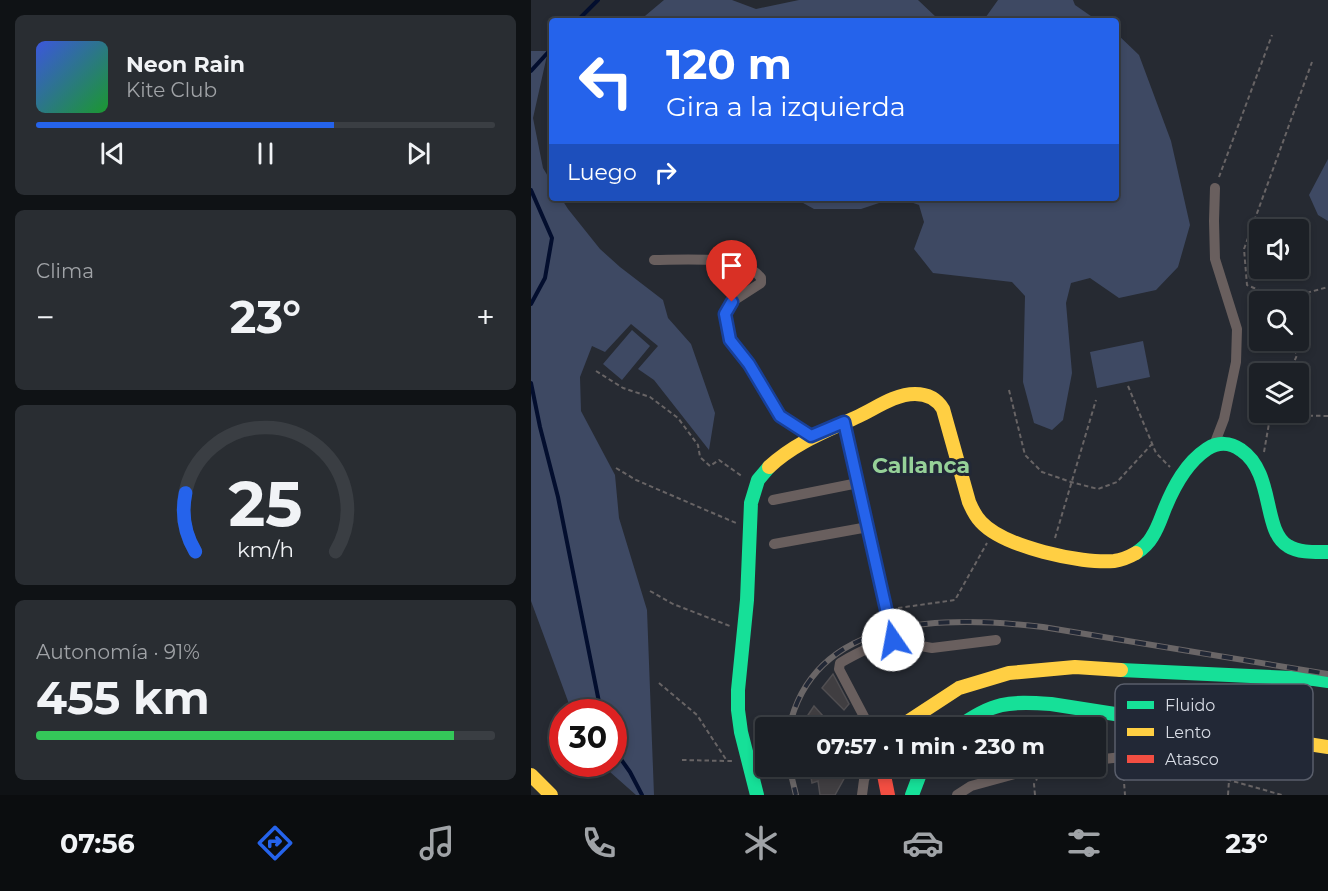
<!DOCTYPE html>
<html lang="es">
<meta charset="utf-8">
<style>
body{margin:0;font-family:Montserrat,sans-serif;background:#292d32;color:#f1f3f6;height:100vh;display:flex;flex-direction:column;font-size:22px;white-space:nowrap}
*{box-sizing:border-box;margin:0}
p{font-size:20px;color:#a0a3a7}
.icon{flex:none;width:33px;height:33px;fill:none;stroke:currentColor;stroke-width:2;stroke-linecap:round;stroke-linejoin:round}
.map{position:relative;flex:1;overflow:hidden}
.sheet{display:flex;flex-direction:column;gap:15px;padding:15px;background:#0f1215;width:531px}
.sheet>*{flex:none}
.guide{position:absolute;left:18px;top:18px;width:570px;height:183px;border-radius:6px;box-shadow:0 3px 9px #0003,0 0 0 2px #3a3e43;background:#2563eb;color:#fff;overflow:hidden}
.buttons{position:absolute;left:718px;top:219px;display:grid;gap:12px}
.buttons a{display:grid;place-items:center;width:60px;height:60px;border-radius:6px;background:#1c2026;box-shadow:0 3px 9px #0003,0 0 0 2px #3a3e43;font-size:30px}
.speed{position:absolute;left:18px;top:699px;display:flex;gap:12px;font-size:30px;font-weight:700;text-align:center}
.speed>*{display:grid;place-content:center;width:78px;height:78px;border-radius:50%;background:#1c2026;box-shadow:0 3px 9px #0003,0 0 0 2px #3a3e43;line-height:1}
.speed .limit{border:9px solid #d22;background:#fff;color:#111}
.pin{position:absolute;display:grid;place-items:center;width:51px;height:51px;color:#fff;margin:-62px -26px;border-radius:50% 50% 50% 0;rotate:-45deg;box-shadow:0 0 6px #0007}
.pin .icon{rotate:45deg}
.me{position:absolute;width:66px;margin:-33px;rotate:348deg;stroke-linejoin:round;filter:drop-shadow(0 0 4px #0008)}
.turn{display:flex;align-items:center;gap:21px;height:126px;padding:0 18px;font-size:27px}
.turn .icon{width:78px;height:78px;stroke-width:2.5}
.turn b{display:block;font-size:42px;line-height:51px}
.then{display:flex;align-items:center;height:57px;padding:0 18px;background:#0003;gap:12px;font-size:22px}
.big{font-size:45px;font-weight:700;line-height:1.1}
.sheet .widget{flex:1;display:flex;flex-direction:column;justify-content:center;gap:9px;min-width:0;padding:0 21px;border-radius:9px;background:#292d32}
.sheet .dial{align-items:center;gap:0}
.dial svg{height:156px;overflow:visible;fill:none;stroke:#3a3e43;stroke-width:7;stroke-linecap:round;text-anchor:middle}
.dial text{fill:#f1f3f6;stroke:none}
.song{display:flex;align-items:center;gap:18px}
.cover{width:72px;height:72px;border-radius:9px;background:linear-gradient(135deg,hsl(230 70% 55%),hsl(130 70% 35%))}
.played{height:6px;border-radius:3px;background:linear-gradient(90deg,#2563eb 65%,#3a3e43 65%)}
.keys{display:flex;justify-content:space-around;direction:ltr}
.heat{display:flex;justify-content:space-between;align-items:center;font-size:33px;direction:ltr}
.charge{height:9px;border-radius:4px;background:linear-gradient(90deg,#34c759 91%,#3a3e43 0)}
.trip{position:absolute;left:224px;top:717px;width:351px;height:60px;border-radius:6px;background:#1c2026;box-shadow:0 3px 9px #0003,0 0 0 2px #3a3e43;font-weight:700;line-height:60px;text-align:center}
.tabs{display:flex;height:96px;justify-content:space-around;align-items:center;background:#0b0d0f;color:#a0a3a7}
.tabs .icon{width:42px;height:42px}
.tabs .selected{color:#2563eb}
.tabs b{font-size:27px;color:#f1f3f6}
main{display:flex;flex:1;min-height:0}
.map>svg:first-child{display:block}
.green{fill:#3e4963}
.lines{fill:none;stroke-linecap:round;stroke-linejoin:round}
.stream{stroke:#030e2e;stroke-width:4}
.building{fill:#403e41;stroke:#504e51;stroke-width:1.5}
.path{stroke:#686465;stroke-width:2;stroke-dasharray:4.5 3;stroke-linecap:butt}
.street{stroke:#695f5e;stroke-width:10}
.fast{stroke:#16e098;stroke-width:14}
.slow{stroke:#ffcf43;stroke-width:14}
.jam{stroke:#f24e42;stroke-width:14}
.rail-casing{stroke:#6a6667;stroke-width:6}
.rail{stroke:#222836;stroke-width:4;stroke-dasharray:11;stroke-linecap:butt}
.route-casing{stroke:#184099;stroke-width:15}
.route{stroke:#2563eb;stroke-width:10}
.labels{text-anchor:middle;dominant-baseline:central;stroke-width:6;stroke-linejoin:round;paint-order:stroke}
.neighbourhood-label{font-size:22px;font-weight:bold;fill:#96d198;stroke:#222836}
.key{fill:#222836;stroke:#595e6b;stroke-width:1.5}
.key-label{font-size:16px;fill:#d8dce5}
</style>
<main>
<section class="sheet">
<div class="widget">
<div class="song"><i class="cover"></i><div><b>Neon Rain</b><p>Kite Club</p></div></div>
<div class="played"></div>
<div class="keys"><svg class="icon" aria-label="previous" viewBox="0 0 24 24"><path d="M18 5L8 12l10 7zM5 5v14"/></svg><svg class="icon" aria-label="pause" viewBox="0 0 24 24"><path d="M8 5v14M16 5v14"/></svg><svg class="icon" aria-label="next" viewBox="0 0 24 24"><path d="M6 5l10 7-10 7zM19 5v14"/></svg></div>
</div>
<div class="widget"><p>Clima</p>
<div class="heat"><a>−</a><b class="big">23°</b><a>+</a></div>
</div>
<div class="widget dial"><svg viewBox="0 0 100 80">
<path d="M14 69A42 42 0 1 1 86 69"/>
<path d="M14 69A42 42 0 0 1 9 39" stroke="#2563eb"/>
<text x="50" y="56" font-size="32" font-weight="700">25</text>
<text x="50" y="72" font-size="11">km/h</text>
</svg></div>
<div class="widget"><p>Autonomía · 91%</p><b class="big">455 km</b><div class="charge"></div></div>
</section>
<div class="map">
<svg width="797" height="795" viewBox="0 0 797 795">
<rect width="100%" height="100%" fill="#262a32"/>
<path class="green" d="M133,0H201L225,9L268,0H387L406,18L421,21H108Z
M467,0H542L544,5L567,21H452Z
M585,33L608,55L640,141L659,225L647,267L625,290L588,298L559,278L540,283L535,303L541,373L532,420L521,430L503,423L492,382L494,296L481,282L402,273L383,249L393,222L388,205L368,198H585Z
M0,51H17L2,118L12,168L21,183V198H30L37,209L69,249L89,267L132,300L137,318L160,344L184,413L178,450L123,380L107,369L127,346L100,324L74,352L61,346L49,377L50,411L84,475L88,518L116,610L123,795H105L70,764H82V712H41L0,601Z
M797,159V221L787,215L778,195Z
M263,198H363L330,209H283Z
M101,330L119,346L91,380L72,364Z
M612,341L619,377L566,388L559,352Z"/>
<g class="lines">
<path class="stream" d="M46,21L67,0
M0,71L21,48
M0,190L21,238L14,278L0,304
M0,383L9,427L27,497L70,712
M82,748L99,772L111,795"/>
</g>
<path class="building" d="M302,674L318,704L313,710L291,688Z
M283,706L303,728H289L277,715Z
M278,766H320L304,795H289L287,781L281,783Z"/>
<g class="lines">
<path class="path" d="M688,177L741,35
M740,302L737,294L716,285L713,249L781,62
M748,302L745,295L750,294L754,302
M756,302L758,301L755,291L761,290L764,296L797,287
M65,371L92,388L119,397L147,418L167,445L169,457L179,466L188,460L212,477
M758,374L766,355L759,340
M597,386L625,453L639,467
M478,390L494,455L511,472L540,482L567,489L586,482L621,444
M740,415L797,416
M733,452L740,412
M85,468L105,480L205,523
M524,538L565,400
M119,591L142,604L199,626
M367,608L424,600L456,543
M128,683L166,715L196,761H202
M151,760L196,761
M639,760L698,780L751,795
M592,769L594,795
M504,795L503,784L506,779
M697,795L699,766L713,763L715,751"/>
<path class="street" d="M123,260C150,260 213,254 230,278V283L202,301L194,314L199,340L218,364L249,416L281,436
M313,422L362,640C343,644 326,653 309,663L308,669L339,728
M683,445L693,419L705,362L706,329L684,259L683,221L684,188
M242,500L327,483
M243,544L337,527
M362,640L370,639L378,640L390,646L401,648L465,640
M564,760L591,757L629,756
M331,795L333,780L338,766
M426,795L440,786L512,766"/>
<path class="fast" d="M605,553C611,549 617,544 621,537C627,528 630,518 634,508C643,486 655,463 676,449C687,442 699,442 710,450C744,473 731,531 757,546C768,553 784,552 797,552
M590,670L783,679L797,681
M426,728C462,702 477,701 520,704L699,732
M226,795L210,732L207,710V690L216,600L220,503L227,480L238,467
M381,795L392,766"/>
<path class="slow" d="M238,467C265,442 296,431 328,416C345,408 364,394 384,394C396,394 406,399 412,409L438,502C441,509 444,516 450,522C473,547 550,564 583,561C591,560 598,557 605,553
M371,728L373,724L428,688L478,673L544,667L590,670
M699,732L797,747
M0,775L20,795"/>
<path class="jam" d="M353,766L352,770L357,795"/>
<g class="rail-casing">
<path id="rail" d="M258,728C284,612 419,616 512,627L797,674
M258,766L265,795"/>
</g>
<use href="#rail" class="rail"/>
</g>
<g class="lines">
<g class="route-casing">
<path id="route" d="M201,302L194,314L199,340L218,364L249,416L280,436L313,422L362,640"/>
</g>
<use href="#route" class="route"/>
</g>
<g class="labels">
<g class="neighbourhood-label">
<text x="390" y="465">Callanca</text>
</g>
</g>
<rect x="584" y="684" width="198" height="96" rx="9" class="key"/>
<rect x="596" y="701" width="27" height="8" fill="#16e098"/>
<rect x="596" y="728" width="27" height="8" fill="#ffcf43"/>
<rect x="596" y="755" width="27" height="8" fill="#f24e42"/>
<g class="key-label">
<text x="634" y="711">Fluido</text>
<text x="634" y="738">Lento</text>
<text x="634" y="765">Atasco</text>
</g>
</svg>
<div class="buttons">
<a><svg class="icon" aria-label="sound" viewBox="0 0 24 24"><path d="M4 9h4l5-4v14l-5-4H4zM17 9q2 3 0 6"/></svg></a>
<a><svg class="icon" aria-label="search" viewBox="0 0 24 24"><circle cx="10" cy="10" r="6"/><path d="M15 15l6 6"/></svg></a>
<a><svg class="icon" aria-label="layers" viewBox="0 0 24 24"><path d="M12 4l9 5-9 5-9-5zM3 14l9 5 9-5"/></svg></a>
</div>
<div class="speed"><div class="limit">30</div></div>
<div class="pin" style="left:201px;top:302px;background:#d93025"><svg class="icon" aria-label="arrive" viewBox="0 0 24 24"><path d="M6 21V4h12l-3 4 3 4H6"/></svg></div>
<svg class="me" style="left:362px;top:640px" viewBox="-20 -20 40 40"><circle r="19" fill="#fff"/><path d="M0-13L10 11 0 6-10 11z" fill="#2563eb"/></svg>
<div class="trip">07:57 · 1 min · 230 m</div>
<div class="guide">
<div class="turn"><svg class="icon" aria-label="left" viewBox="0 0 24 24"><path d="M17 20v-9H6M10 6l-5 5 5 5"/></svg><div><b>120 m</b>Gira a la izquierda</div></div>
<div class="then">Luego<svg class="icon" aria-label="right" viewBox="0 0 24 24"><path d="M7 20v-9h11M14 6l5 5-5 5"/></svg></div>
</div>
</div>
</main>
<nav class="tabs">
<b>07:56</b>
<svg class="icon selected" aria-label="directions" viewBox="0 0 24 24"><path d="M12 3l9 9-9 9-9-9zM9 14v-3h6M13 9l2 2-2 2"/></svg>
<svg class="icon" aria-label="music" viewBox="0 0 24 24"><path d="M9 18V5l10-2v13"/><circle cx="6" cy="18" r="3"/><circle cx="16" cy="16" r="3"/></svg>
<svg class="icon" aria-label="phone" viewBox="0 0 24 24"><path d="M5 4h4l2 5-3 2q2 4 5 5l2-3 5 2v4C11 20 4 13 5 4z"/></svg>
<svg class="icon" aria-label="climate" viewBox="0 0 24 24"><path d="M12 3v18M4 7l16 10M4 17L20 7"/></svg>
<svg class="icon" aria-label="car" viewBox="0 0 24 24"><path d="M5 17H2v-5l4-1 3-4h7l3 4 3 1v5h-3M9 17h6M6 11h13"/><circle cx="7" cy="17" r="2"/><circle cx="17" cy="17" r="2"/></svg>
<svg class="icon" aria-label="filters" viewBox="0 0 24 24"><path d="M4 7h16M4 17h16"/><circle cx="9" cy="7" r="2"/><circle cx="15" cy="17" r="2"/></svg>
<b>23°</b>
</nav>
